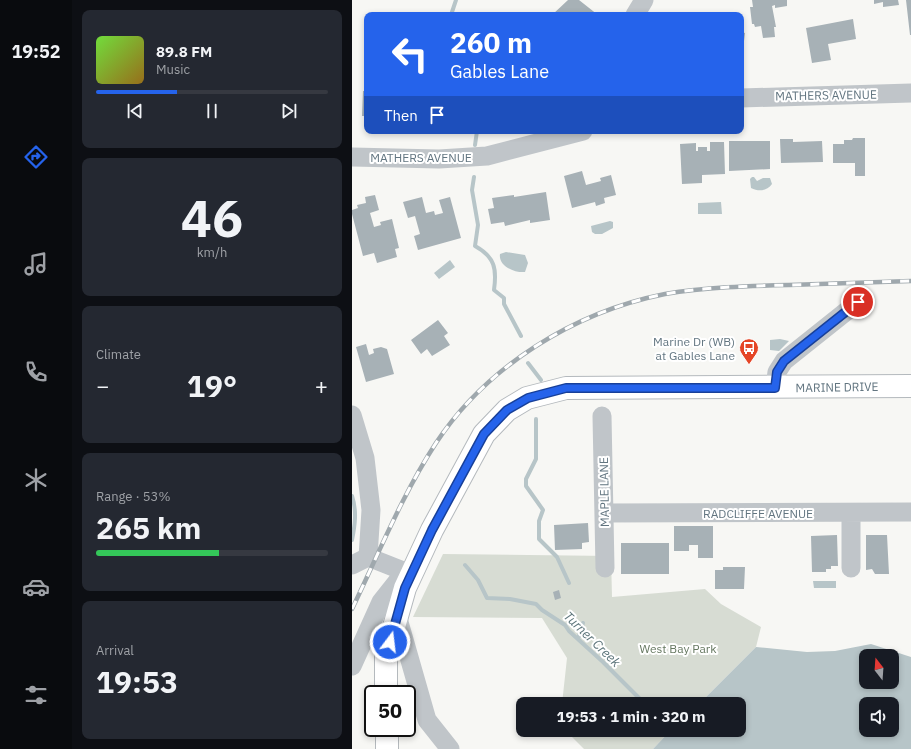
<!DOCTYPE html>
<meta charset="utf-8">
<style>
body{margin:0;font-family:"IBM Plex Sans",sans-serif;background:#242831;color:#f1f3f6;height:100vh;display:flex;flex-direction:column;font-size:15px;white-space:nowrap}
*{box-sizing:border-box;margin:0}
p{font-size:13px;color:#9ea1a6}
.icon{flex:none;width:22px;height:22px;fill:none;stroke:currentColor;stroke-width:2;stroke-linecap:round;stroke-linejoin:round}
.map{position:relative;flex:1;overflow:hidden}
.side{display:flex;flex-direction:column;gap:10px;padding:10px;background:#0d0f14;width:280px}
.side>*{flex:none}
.hud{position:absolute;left:12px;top:12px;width:380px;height:122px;border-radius:8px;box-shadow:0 2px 6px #0003;background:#2563eb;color:#fff;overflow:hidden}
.needle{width:26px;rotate:343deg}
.buttons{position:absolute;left:507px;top:649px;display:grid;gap:8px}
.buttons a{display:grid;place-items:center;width:40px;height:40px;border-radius:8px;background:#171b24;box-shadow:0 2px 6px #0003;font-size:20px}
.speed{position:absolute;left:12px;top:685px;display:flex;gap:8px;font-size:20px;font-weight:700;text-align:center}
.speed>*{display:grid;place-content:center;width:52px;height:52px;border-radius:50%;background:#171b24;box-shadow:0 2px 6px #0003;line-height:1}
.speed .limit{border:2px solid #111;border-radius:6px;background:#fff;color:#111}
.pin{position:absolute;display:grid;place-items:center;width:34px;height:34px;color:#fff;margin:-17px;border:2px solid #fff;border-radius:50%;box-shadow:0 1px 4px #0007}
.me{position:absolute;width:44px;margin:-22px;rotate:15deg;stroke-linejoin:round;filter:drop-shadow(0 0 3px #0008)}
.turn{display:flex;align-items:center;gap:14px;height:84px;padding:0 20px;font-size:18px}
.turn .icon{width:52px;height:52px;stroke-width:2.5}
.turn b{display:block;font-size:28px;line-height:34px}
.then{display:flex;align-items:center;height:38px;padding:0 20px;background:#0003;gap:8px;font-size:15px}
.big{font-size:30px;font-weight:700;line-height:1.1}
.side .card{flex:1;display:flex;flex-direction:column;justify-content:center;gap:6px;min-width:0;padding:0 14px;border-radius:8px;background:#242831}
.side .dial{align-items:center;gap:0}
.dial b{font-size:52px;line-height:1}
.song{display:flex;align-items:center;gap:12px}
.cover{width:48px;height:48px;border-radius:6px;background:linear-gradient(135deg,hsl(100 70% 55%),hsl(40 70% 35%))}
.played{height:4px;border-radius:2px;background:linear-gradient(90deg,#2563eb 35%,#363941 35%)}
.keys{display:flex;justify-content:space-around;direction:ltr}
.heat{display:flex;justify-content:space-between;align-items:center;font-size:22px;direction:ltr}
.charge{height:6px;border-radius:3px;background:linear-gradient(90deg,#34c759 53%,#363941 0)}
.trip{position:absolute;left:164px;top:697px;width:230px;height:40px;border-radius:8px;background:#171b24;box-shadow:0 2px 6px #0003;font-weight:700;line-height:40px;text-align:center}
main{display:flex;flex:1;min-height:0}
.tabs{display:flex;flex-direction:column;width:72px;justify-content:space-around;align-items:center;background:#090b0e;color:#9ea1a6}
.tabs .icon{width:28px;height:28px}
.tabs .active{color:#2563eb}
.tabs b{font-size:18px;color:#f1f3f6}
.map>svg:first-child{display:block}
.green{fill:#d7dcd3}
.water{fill:#b7c5c8;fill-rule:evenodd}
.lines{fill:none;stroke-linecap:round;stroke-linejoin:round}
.stream{stroke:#b7c5c8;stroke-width:4}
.building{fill:#a7b1b6}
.major-casing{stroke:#b4b9bd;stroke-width:24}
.minor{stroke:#c0c5c9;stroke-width:19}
.major{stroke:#fff;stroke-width:22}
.rail-casing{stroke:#9fa8ad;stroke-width:4.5}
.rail{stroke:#fff;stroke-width:3;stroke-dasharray:9;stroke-linecap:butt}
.route-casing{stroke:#184099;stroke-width:10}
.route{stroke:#2563eb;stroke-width:7}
.labels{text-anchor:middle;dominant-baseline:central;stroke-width:4;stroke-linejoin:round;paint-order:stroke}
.street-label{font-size:12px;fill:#627580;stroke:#fff}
.poi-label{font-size:12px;fill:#627580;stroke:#fff;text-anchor:end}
.park-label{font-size:12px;fill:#667861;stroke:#fff}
.water-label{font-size:13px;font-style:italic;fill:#5d757b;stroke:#fff}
</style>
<main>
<nav class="tabs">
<b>19:52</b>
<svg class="icon active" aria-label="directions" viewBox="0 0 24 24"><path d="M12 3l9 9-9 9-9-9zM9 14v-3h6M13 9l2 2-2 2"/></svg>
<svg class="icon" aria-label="music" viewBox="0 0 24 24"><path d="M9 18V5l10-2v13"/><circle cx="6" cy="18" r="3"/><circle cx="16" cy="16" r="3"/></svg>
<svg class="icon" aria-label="phone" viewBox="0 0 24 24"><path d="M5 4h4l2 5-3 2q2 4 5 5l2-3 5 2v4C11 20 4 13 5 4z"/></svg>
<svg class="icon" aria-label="climate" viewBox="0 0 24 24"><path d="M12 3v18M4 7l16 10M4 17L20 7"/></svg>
<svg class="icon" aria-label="car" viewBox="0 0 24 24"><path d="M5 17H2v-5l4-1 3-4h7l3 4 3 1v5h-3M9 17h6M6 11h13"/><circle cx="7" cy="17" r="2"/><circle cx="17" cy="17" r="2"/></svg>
<svg class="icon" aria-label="filters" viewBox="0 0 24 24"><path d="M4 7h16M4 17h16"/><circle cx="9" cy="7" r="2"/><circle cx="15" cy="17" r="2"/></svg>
</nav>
<section class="side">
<div class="card">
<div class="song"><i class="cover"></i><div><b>89.8 FM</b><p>Music</p></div></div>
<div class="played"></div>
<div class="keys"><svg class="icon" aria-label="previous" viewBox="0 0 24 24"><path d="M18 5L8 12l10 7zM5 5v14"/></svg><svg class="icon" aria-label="pause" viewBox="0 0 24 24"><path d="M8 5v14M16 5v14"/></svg><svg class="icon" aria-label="next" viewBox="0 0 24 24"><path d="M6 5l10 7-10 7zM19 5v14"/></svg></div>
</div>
<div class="card dial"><b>46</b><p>km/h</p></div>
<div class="card"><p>Climate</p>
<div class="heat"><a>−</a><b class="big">19°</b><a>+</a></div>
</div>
<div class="card"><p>Range · 53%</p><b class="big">265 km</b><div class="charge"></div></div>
<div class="card"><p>Arrival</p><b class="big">19:53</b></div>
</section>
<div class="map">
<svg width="559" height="749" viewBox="0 0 559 749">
<rect width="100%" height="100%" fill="#f7f7f4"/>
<path class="green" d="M91,554L259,556L260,597L353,589L369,604L409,627L404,647L347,704H210L215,658L190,618L61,617Z
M213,730H319L301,749H232Z"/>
<path class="water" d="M400,177H402L405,181L411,178H418L420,184C415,191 407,192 399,188L398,179Z
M369,202L370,214H346V203Z
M258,221L261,222V228L250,234H243L240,232L239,226Z
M154,252L173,255L176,263L173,272C163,273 146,266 148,254Z
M98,260L103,267L87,279L82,273Z
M428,339L437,341L427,351L418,350V340Z
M461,581H484V588H462Z
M519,644L559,657V749H301L319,730H387V704H347L404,647L455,652L483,651ZM514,656H540V682H514ZM514,704H540V730H514Z"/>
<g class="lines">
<path class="stream" d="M99,15L104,0
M123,145L125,131
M122,177L120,190L126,225L123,246C143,257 145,269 142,290L152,298V304L169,336
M176,363L189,380
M184,419V459L174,479V486L191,510L187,521V539L205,557L217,583
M0,496C5,511 3,525 0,540
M113,565L126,580L135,598L158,599L184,604L190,610L213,625L217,631L251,662L293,704
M226,639L231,623"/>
</g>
<path class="building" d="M216,0H227L246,15H200Z
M400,0H435V6L423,8V5L420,6L424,27H422L423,37L411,38L409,26L403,27L402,24H400L398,7H401Z
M522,0H546L547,5L531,7V2L522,4Z
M554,0H559V35H558Z
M501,19L504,39L476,44L479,60L460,63L454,28Z
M389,32L393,33L391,49H389Z
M11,91H15V116H10Z
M501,138H513V176H503V163H481V144H492V140H500Z
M428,139H441V142L470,141L471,162L429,163Z
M377,141H418V169L377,171Z
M358,142H372L373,174L350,175V183L330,184L328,144L344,143V151H346V147H355V151H358Z
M230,171L234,185L249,181L248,178L259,175L264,195L252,198L253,203L244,206L243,202L220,208L212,176Z
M194,192L198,220L178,223V220L153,226L152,222L139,224L136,209L142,208L140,198L162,195V197Z
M23,195L27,210L18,213L22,227L29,225L28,222L40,219L47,248L43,249L45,257L25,263L22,253L11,256L0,214V210L6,208L5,205L14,203L13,197Z
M70,197L74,213L82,211L83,215L91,213L87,200L98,197L109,238L66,250L62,236L68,234L63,216L56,218L51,202Z
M86,320L96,333L92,336L98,345L80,356L75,349L69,354L59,340Z
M14,344L17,355L22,353L21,349L29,347L35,349L42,374L14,382L4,347Z
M236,523L237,542L230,543V549L203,550L202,525Z
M322,526H361V558H346V545H337V551H322Z
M485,535L486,566H479V569H474V572H460L459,536Z
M514,535H535L537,574H523L520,569L514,570Z
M269,543H317V574H269Z
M371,567H393L392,589H363V570H371Z
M207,590L209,598L203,600L201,592Z"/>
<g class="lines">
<g class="major-casing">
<path id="major" d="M34,694V655L53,588L80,530L132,434L155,410L175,398L214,388L559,386
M35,728V749"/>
</g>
<path class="minor" d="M283,15L292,0
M389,98L559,93
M0,157L87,159L135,156L231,131
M423,388L425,372L432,361L506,302
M0,415L13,458L19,510L16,557
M250,416L253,568
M253,513L559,512
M499,513V568
M0,565L16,557L59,574
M45,615L75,720L98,749
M0,666L29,602L52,573"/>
<use href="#major" class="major"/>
<g class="rail-casing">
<path id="rail" d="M0,609C27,553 50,495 84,443C135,366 222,312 313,294C354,287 396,286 437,285C478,284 518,282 559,281"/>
</g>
<use href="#rail" class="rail"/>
</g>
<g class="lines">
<g class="route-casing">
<path id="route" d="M38,642L53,588L80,530L132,434L155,410L176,398L214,388H423L425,372L432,361L506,302"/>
</g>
<use href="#route" class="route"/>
</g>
<defs>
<g id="bus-pin" transform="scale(1)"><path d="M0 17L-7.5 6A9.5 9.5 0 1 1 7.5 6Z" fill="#e54526" stroke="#fff"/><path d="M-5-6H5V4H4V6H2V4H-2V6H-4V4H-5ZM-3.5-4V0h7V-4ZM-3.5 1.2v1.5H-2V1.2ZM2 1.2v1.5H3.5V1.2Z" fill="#fff"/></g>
</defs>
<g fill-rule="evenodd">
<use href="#bus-pin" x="397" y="348"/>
</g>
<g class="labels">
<g class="street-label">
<text transform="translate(474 95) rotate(-1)">MATHERS AVENUE</text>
<text x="69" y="157">MATHERS AVENUE</text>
<text transform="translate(485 387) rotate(-1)">MARINE DRIVE</text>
<text transform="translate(252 492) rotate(-91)">MAPLE LANE</text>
<text x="406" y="513">RADCLIFFE AVENUE</text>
</g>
<g class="poi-label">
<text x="383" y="341">Marine Dr (WB)<tspan x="383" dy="14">at Gables Lane</tspan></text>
</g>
<g class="park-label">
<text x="326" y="648">West Bay Park</text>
</g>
<g class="water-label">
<text transform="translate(240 639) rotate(44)">Turner Creek</text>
</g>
</g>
</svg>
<div class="buttons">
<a><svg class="needle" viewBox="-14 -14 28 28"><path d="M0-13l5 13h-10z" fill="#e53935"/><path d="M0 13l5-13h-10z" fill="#9ea1a6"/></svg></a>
<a><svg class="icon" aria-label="sound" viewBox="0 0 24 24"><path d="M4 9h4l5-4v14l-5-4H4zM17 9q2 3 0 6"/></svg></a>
</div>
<div class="speed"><div class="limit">50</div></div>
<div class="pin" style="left:506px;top:302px;background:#d93025"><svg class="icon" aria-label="arrive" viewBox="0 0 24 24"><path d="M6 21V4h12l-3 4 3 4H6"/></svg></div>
<svg class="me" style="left:38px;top:642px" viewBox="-20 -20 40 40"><circle r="17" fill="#2563eb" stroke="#fff" stroke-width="3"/><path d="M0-11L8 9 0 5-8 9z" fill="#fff"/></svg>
<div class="trip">19:53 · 1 min · 320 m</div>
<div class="hud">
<div class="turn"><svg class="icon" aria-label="left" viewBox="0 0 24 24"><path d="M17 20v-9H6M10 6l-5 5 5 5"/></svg><div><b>260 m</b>Gables Lane</div></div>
<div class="then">Then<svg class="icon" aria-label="arrive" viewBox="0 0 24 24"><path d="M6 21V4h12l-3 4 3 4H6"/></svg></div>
</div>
</div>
</main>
